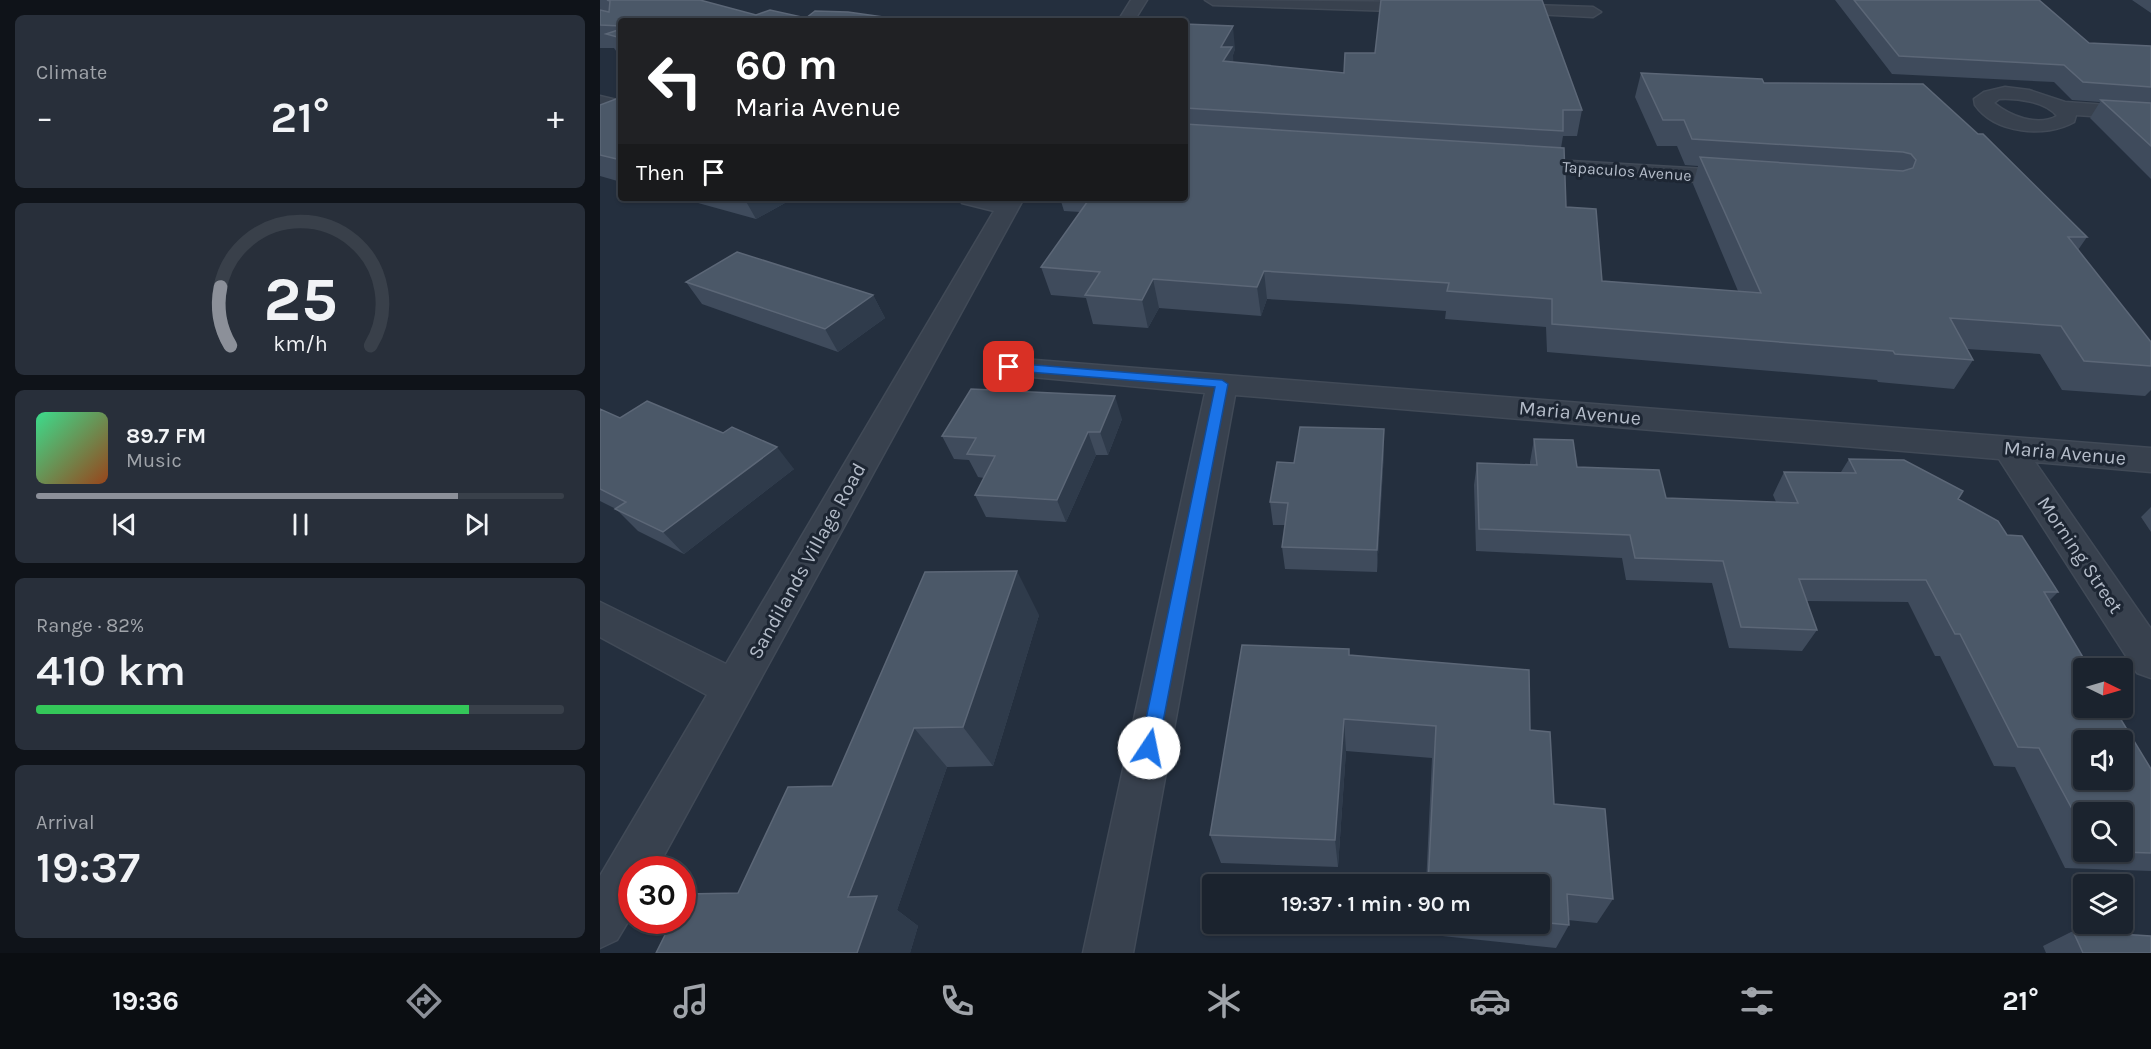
<!DOCTYPE html>
<meta charset="utf-8">
<style>
body{margin:0;font-family:Karla,sans-serif;background:#282f3a;color:#f1f3f6;height:100vh;display:flex;flex-direction:column;font-size:22px;white-space:nowrap}
*{box-sizing:border-box;margin:0}
p{font-size:20px;color:#a0a4aa}
.icon{flex:none;width:33px;height:33px;fill:none;stroke:currentColor;stroke-width:2;stroke-linecap:round;stroke-linejoin:round}
.map{position:relative;flex:1;overflow:hidden}
.side{display:flex;flex-direction:column;gap:15px;padding:15px;background:#0f1319;width:600px}
.side>*{flex:none}
.top-card{position:absolute;left:18px;top:18px;width:570px;height:183px;border-radius:6px;box-shadow:0 2px 4px #0004,0 0 0 2px #39404a;background:#202124;color:#fff;overflow:hidden}
.needle{width:39px;rotate:95deg}
.tools{position:absolute;left:1473px;top:658px;display:grid;gap:12px}
.tools a{display:grid;place-items:center;width:60px;height:60px;border-radius:6px;background:#1b232e;box-shadow:0 2px 4px #0004,0 0 0 2px #39404a;font-size:30px}
.speed{position:absolute;left:18px;top:856px;display:flex;gap:12px;font-size:30px;font-weight:700;text-align:center}
.speed>*{display:grid;place-content:center;width:78px;height:78px;border-radius:50%;background:#1b232e;box-shadow:0 2px 4px #0004,0 0 0 2px #39404a;line-height:1}
.speed .limit{border:9px solid #d22;background:#fff;color:#111}
.pin{position:absolute;display:grid;place-items:center;width:51px;height:51px;color:#fff;margin:-26px;border-radius:12px;box-shadow:0 3px 9px #0006}
.me{position:absolute;width:66px;margin:-33px;rotate:11deg;stroke-linejoin:round;filter:drop-shadow(0 0 4px #0008)}
.turn{display:flex;align-items:center;gap:21px;height:126px;padding:0 18px;font-size:27px}
.turn .icon{width:78px;height:78px;stroke-width:2.5}
.turn b{display:block;font-size:42px;line-height:51px}
.then{display:flex;align-items:center;height:57px;padding:0 18px;background:#0003;gap:12px;font-size:22px}
.big{font-size:45px;font-weight:600;line-height:1.1}
.side .widget{flex:1;display:flex;flex-direction:column;justify-content:center;gap:9px;min-width:0;padding:0 21px;border-radius:9px;background:#282f3a}
.side .dial{align-items:center;gap:0}
.dial svg{height:156px;overflow:visible;fill:none;stroke:#39404a;stroke-width:7;stroke-linecap:round;text-anchor:middle}
.dial text{fill:#f1f3f6;stroke:none}
.song{display:flex;align-items:center;gap:18px}
.cover{width:72px;height:72px;border-radius:9px;background:linear-gradient(135deg,hsl(150 70% 55%),hsl(20 70% 35%))}
.played{height:6px;border-radius:3px;background:linear-gradient(90deg,#8c9099 80%,#39404a 80%)}
.keys{display:flex;justify-content:space-around;direction:ltr}
.heat{display:flex;justify-content:space-between;align-items:center;font-size:33px;direction:ltr}
.charge{height:9px;border-radius:4px;background:linear-gradient(90deg,#34c759 82%,#39404a 0)}
.trip{position:absolute;left:602px;top:874px;width:348px;height:60px;border-radius:6px;background:#1b232e;box-shadow:0 2px 4px #0004,0 0 0 2px #39404a;font-weight:600;line-height:60px;text-align:center}
.dock{display:flex;height:96px;justify-content:space-around;align-items:center;background:#0b0e12;color:#a0a4aa}
.dock .icon{width:42px;height:42px}
.dock .selected{color:#8c9099}
.dock b{font-size:27px;color:#f1f3f6}
main{display:flex;flex:1;min-height:0}
.map>svg:first-child{display:block}
.lines{fill:none;stroke-linecap:round;stroke-linejoin:round}
.minor-casing{stroke:#414a57;stroke-width:3}
.minor{fill:#38414e;fill-rule:evenodd}
.wall{fill:#3f4b5c;fill-rule:evenodd}
.shaded-wall{fill:#2f3b4b}
.building{fill:#4b5868;stroke:#5c6777;stroke-width:1.5;fill-rule:evenodd}
.route{fill:#1a73e8;stroke:#114b97;stroke-width:1.5}
.labels{text-anchor:middle;dominant-baseline:central;stroke-width:6;stroke-linejoin:round;paint-order:stroke}
.far-street-label{font-size:16px;fill:#b4bcc9;stroke:#1d2633}
.street-label{font-size:20px;fill:#b4bcc9;stroke:#1d2633}
</style>
<main>
<section class="side">
<div class="widget"><p>Climate</p>
<div class="heat"><a>−</a><b class="big">21°</b><a>+</a></div>
</div>
<div class="widget dial"><svg viewBox="0 0 100 80">
<path d="M14 69A42 42 0 1 1 86 69"/>
<path d="M14 69A42 42 0 0 1 9 39" stroke="#8c9099"/>
<text x="50" y="56" font-size="32" font-weight="700">25</text>
<text x="50" y="72" font-size="11">km/h</text>
</svg></div>
<div class="widget">
<div class="song"><i class="cover"></i><div><b>89.7 FM</b><p>Music</p></div></div>
<div class="played"></div>
<div class="keys"><svg class="icon" aria-label="previous" viewBox="0 0 24 24"><path d="M18 5L8 12l10 7zM5 5v14"/></svg><svg class="icon" aria-label="pause" viewBox="0 0 24 24"><path d="M8 5v14M16 5v14"/></svg><svg class="icon" aria-label="next" viewBox="0 0 24 24"><path d="M6 5l10 7-10 7zM19 5v14"/></svg></div>
</div>
<div class="widget"><p>Range · 82%</p><b class="big">410 km</b><div class="charge"></div></div>
<div class="widget"><p>Arrival</p><b class="big">19:37</b></div>
</section>
<div class="map">
<svg width="1551" height="953" viewBox="0 0 1551 953">
<rect width="100%" height="100%" fill="#242f3e"/>
<g class="lines">
<g class="minor-casing">
<path id="minor" d="M531,0H547L534,21H518Z
M605,0L825,2L833,7L825,12L613,5Z
M900,4L993,7L1001,12L993,17L894,12L892,9L894,6Z
M1405,87L1429,90L1465,102L1551,108V120L1476,115L1474,122C1446,138 1395,134 1375,105L1374,99L1384,92ZM1399,99C1416,98 1445,101 1457,116C1437,127 1410,116 1394,103Z
M0,96L21,101V113L0,108Z
M919,158L1140,171L1148,173L1151,178L1148,183L1140,185L911,169L908,164L911,159Z
M359,198H424L56,870H32V915L17,940L0,948V876L107,695L0,637V602L126,664L394,211L362,203Z
M409,358L1551,448V472L1435,462L1551,629V678L1537,673L1399,459L635,395L533,953H483L605,393L399,374L394,367L399,360Z"/>
</g>
<use href="#minor" class="minor"/>
</g>
<path class="wall" d="M0,0H100L156,15L312,21H21V58L14,48H0Z
M1235,0H1439L1489,43L1551,46V179L1490,118L1500,102L1472,100L1454,82L1292,74Z
M1532,0H1551V13Z
M585,24L635,49L633,55V62L982,110L977,136H963L961,148L966,207L1002,281L1138,291L1093,184L1098,166L1085,165L1077,146H1057L1035,97L1041,73L1164,83L1487,237L1478,250L1551,342V390L1545,396L1462,390L1440,354L1367,349L1373,360L1354,389L1278,382L1277,380L947,352L946,327L845,319L846,311L748,304L667,299L661,316L559,308L548,328L493,324L486,298L451,295L441,267L480,212L464,211L460,198H585Z
M21,97V182L0,176V105Z
M80,198H194L156,219Z
M86,282L273,295L285,318L238,352L102,304Z
M0,409L20,418L194,469L84,554L38,531L16,509L0,501Z
M522,419L508,455H496L466,522L386,517L375,495L384,478L378,477L369,460L354,459L342,436Z
M934,439L977,467L1066,498L1176,502L1173,495L1184,472H1241L1249,459L1358,499L1407,535L1458,592L1449,601L1551,769V871L1465,868L1415,767L1394,766L1340,656H1335L1308,602L1206,601L1217,630L1202,651L1129,648L1112,583L1026,580L1022,558L876,551L874,485L877,463L930,465V462ZM1484,813L1522,852H1484Z
M784,452L777,572L685,569L682,547L685,525H673L670,502L694,463Z
M1551,507V532L1541,517Z
M439,615L393,766L347,767L297,910L318,926L310,953H56L138,893L232,786Z
M749,649V655L930,730L954,804L1013,899L997,923L968,920L969,925L956,948L823,934L824,924H939V885H826L832,758L746,751L738,867L621,863L610,835Z
M1473,931L1551,953H1446L1443,946Z"/>
<path class="shaded-wall" d="M633,26L635,49L633,55L634,71L626,85L621,47Z
M144,198H194L156,219Z
M664,271L667,299L661,316L657,287Z
M553,279L559,308L548,328L542,300Z
M273,295L285,318L238,352L225,329Z
M515,396L522,419L508,455L500,432Z
M784,429V452L777,572V550Z
M488,432L496,455L466,522L457,500Z
M177,447L194,469L84,554L63,532Z
M417,571L439,615L393,766L363,727Z
M744,719L746,751L738,867L735,840Z
M314,728L347,767L297,910L318,926L310,953H257L248,897Z"/>
<path class="building" d="M7,0H100L156,15L170,10L206,18L215,11L248,12L312,21H21V26L0,25V10L9,12L10,1Z
M781,0H942L982,110H963V131L585,108V24L633,26L621,47H632L623,61L744,73L745,53H775Z
M1254,0H1439L1489,43L1551,46V87L1483,82L1464,65L1299,56Z
M21,29V38L6,34Z
M1041,73L1162,79L1164,83L1323,84L1378,134H1383L1487,237H1468L1551,342V366L1484,361L1461,326L1350,318L1373,360L1295,354L1293,351L952,324V299L847,291L849,283L664,271L657,287L553,279L542,300L485,295L500,272L441,267L490,198H585V124L964,148L966,207L996,209L1002,281L1161,293L1100,157L1303,171L1313,168L1316,160L1311,154L1303,152L1092,139L1084,120H1063Z
M21,97V160L0,155V105Z
M1501,100L1551,103V146Z
M137,252L273,295L225,329L86,282Z
M371,389L515,396L500,432H488L457,500L375,495L395,456L367,454L376,438L342,436Z
M47,401L123,433L132,427L177,447L63,532L15,509L26,502L0,489V409L20,418Z
M700,427L784,429L777,550L682,547L688,503L670,502L677,462L694,463Z
M934,439L973,440L977,467L1059,470L1066,498L1198,503L1184,472L1256,473L1249,459L1304,460L1363,491L1358,499L1398,521L1407,535L1422,536L1458,592H1444L1490,669H1484V708H1514L1551,769V853L1521,852H1522V813H1484V831L1439,748L1418,747L1360,634H1355L1326,580L1199,579L1217,630L1141,627L1123,561L1035,558L1030,535L879,529L877,463L937,465ZM1484,741H1522V780H1484Z
M417,571L363,727L314,728L248,897L277,896L257,953H56L72,921H82V900L85,894L138,893L188,787L232,786L325,572Z
M642,645L749,649V655L929,670L930,730L950,732L954,804L1005,809L1013,899L967,894L969,925L939,922V885H828L836,726L744,719L735,840L610,835Z
M1473,931L1551,936V953H1483Z"/>
<path class="route" d="M409,363L622,380L628,384L558,748L556,754L549,757L543,754L540,748L615,387L405,370V364Z"/>
<g class="labels">
<g class="far-street-label">
<text transform="translate(1027 171) rotate(4)">Tapaculos Avenue</text>
</g>
<g class="street-label">
<text transform="translate(980 413) rotate(5)">Maria Avenue</text>
<text transform="translate(1465 453) rotate(5)">Maria Avenue</text>
<text transform="translate(1480 555) rotate(56)">Morning Street</text>
<text transform="translate(207 561) rotate(-61)">Sandilands Village Road</text>
</g>
</g>
</svg>
<div class="tools">
<a><svg class="needle" viewBox="-14 -14 28 28"><path d="M0-13l5 13h-10z" fill="#e53935"/><path d="M0 13l5-13h-10z" fill="#a0a4aa"/></svg></a>
<a><svg class="icon" aria-label="sound" viewBox="0 0 24 24"><path d="M4 9h4l5-4v14l-5-4H4zM17 9q2 3 0 6"/></svg></a>
<a><svg class="icon" aria-label="search" viewBox="0 0 24 24"><circle cx="10" cy="10" r="6"/><path d="M15 15l6 6"/></svg></a>
<a><svg class="icon" aria-label="layers" viewBox="0 0 24 24"><path d="M12 4l9 5-9 5-9-5zM3 14l9 5 9-5"/></svg></a>
</div>
<div class="speed"><div class="limit">30</div></div>
<div class="pin" style="left:409px;top:367px;background:#d93025"><svg class="icon" aria-label="arrive" viewBox="0 0 24 24"><path d="M6 21V4h12l-3 4 3 4H6"/></svg></div>
<svg class="me" style="left:549px;top:748px" viewBox="-20 -20 40 40"><circle r="19" fill="#fff"/><path d="M0-13L10 11 0 6-10 11z" fill="#1a73e8"/></svg>
<div class="trip">19:37 · 1 min · 90 m</div>
<div class="top-card">
<div class="turn"><svg class="icon" aria-label="left" viewBox="0 0 24 24"><path d="M17 20v-9H6M10 6l-5 5 5 5"/></svg><div><b>60 m</b>Maria Avenue</div></div>
<div class="then">Then<svg class="icon" aria-label="arrive" viewBox="0 0 24 24"><path d="M6 21V4h12l-3 4 3 4H6"/></svg></div>
</div>
</div>
</main>
<nav class="dock">
<b>19:36</b>
<svg class="icon selected" aria-label="directions" viewBox="0 0 24 24"><path d="M12 3l9 9-9 9-9-9zM9 14v-3h6M13 9l2 2-2 2"/></svg>
<svg class="icon" aria-label="music" viewBox="0 0 24 24"><path d="M9 18V5l10-2v13"/><circle cx="6" cy="18" r="3"/><circle cx="16" cy="16" r="3"/></svg>
<svg class="icon" aria-label="phone" viewBox="0 0 24 24"><path d="M5 4h4l2 5-3 2q2 4 5 5l2-3 5 2v4C11 20 4 13 5 4z"/></svg>
<svg class="icon" aria-label="climate" viewBox="0 0 24 24"><path d="M12 3v18M4 7l16 10M4 17L20 7"/></svg>
<svg class="icon" aria-label="car" viewBox="0 0 24 24"><path d="M5 17H2v-5l4-1 3-4h7l3 4 3 1v5h-3M9 17h6M6 11h13"/><circle cx="7" cy="17" r="2"/><circle cx="17" cy="17" r="2"/></svg>
<svg class="icon" aria-label="filters" viewBox="0 0 24 24"><path d="M4 7h16M4 17h16"/><circle cx="9" cy="7" r="2"/><circle cx="15" cy="17" r="2"/></svg>
<b>21°</b>
</nav>
